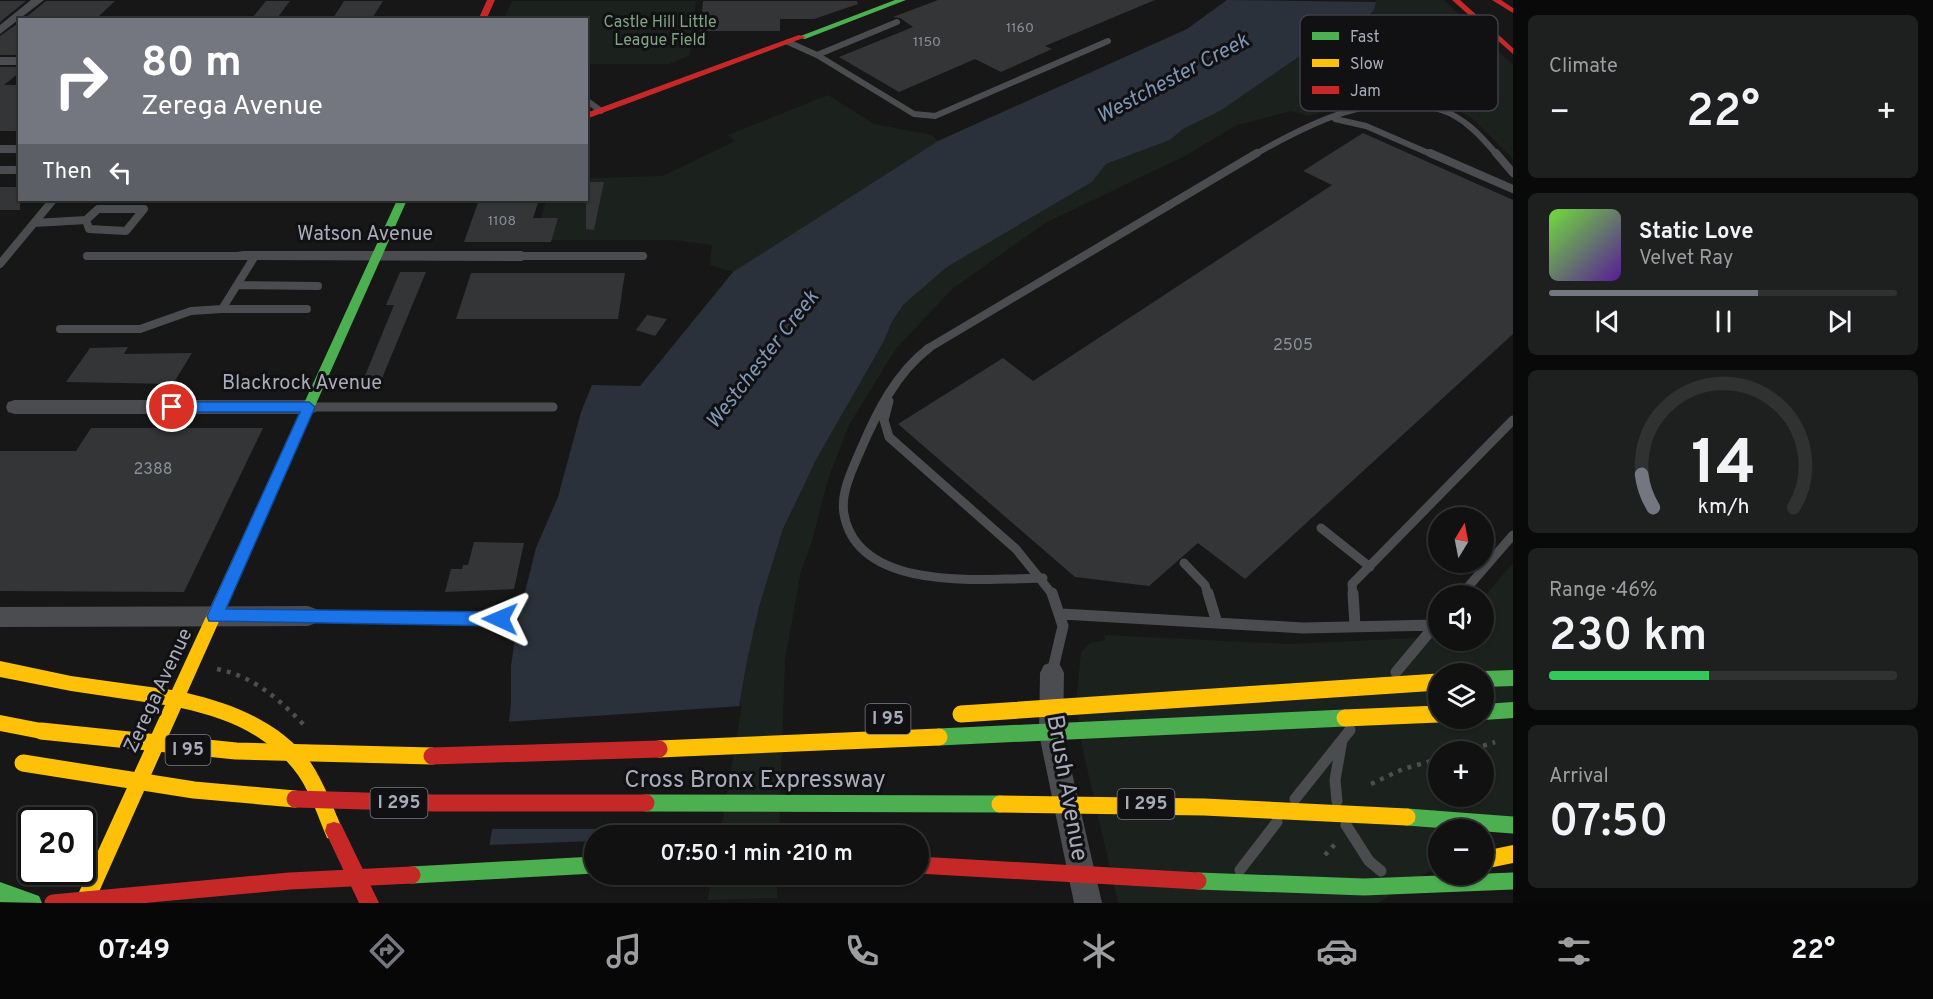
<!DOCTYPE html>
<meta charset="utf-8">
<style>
body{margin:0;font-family:Overpass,sans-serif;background:#1e1f1f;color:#f1f3f6;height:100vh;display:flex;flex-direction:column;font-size:22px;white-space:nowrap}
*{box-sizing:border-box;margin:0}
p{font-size:20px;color:#9c9d9f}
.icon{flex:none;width:33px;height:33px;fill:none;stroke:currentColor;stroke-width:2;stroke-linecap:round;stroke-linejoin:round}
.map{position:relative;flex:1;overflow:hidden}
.details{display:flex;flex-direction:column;gap:15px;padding:15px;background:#090909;width:420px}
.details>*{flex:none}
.top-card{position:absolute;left:18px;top:18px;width:570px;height:183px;border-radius:0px;box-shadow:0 2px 4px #0004,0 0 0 2px #303131;background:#757780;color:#fff;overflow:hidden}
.needle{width:39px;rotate:10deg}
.tools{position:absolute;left:1428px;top:507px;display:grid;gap:12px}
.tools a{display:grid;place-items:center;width:66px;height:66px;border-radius:50%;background:#111;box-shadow:0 2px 4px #0004,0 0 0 2px #303131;font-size:30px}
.speed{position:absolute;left:18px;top:807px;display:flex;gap:12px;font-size:30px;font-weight:700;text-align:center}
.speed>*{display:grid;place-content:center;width:78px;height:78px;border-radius:50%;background:#111;box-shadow:0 2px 4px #0004,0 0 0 2px #303131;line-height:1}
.speed .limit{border:3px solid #111;border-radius:9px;background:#fff;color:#111}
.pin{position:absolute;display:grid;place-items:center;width:51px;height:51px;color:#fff;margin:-26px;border:3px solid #fff;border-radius:50%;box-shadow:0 2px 6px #0007}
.me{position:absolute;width:66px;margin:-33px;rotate:271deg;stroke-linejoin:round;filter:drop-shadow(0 0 4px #0008)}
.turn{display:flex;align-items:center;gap:21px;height:126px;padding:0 24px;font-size:27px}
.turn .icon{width:78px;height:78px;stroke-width:2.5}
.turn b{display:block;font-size:42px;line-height:51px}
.then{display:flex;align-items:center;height:57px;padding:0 24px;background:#0003;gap:12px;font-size:22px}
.big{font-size:45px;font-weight:600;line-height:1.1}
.details .widget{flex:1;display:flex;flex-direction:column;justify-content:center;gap:9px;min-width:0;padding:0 21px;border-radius:9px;background:#1e1f1f}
.details .dial{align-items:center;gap:0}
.dial svg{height:156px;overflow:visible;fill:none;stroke:#303131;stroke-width:7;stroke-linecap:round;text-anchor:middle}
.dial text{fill:#f1f3f6;stroke:none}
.song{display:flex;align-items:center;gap:18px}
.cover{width:72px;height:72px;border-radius:9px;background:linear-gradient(135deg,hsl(100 70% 55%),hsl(270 70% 35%))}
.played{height:6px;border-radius:3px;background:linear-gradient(90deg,#757780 60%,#303131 60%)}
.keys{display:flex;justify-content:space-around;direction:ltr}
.heat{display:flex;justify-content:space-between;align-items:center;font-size:33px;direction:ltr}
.charge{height:9px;border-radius:4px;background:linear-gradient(90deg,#34c759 46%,#303131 0)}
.trip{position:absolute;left:584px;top:825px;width:345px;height:60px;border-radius:30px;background:#111;box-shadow:0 2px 4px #0004,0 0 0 2px #303131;font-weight:600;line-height:60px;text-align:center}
.tabs{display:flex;height:96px;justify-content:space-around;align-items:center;background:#070707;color:#9c9d9f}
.tabs .icon{width:42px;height:42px}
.tabs .selected{color:#757780}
.tabs b{font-size:27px;color:#f1f3f6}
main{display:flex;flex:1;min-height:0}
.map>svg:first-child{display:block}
.green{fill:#1b221d;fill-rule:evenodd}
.water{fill:#2a313a}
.pier{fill:#171717}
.building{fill:#343537}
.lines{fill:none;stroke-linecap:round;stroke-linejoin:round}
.path{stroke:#4d4d52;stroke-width:4.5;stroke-dasharray:4 6;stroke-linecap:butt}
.lane-far3{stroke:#4b4c50;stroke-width:6}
.lane-far2{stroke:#4b4c50;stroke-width:8}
.lane-far1{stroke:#4b4c50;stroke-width:9}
.lane{stroke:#4b4c50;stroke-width:11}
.street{fill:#4b4c50;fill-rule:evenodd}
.fast{fill:#4caf50;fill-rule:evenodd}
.slow{fill:#ffc107;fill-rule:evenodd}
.jam{fill:#c62828;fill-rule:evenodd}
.fast-bridge{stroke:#4caf50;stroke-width:17}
.slow-bridge{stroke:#ffc107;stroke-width:17}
.jam-bridge{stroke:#c62828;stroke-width:17}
.route{fill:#1a73e8;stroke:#114b97;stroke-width:1.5}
.labels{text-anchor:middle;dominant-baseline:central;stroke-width:6;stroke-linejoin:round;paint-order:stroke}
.far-number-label{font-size:14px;fill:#8b8e98}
.far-park-label{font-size:16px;fill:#7ea584;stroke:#111113}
.number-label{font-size:16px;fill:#8b8e98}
.shield{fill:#111113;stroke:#7b7d87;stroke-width:1.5}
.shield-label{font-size:18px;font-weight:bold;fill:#a8abb9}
.street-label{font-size:20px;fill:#a8abb9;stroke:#111113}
.water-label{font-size:21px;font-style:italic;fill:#7d96b5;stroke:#111113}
.near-street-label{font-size:24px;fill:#a8abb9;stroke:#111113}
.key{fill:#111113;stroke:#3e3f45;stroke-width:1.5}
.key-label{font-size:16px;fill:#a8abb9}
</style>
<main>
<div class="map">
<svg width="1513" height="903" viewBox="0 0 1513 903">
<rect width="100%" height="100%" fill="#171717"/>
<path class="green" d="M1376,0H1444L1513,65V159L1474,120L1420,86L1362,96L1358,101L1307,116L1291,111L1237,125L1183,157L1047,222L952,289L895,350L849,425L828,479L812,541L801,571L785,660L779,835L716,836L747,661L759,607L783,529L817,458L883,343L892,322L903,305L947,267L1092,182L1106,164L1170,140L1183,129L1220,111L1303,54L1321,46L1356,43L1353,31L1363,24Z
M512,1H696L690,55L669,64H587L586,20L504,19Z
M828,95L874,124L932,135L938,141L733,272L710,265L712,245L674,240H535L546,200H586L587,178L663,176L735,141L728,135Z
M1513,563V820L1438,830V866L1378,903H1118L1081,742L1076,701L1081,652L1090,643L1105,640L1104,635L1289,644L1438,637V640H1484V597ZM1438,674H1484V718H1438ZM1438,752H1484V796H1438Z
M709,875H777V898L705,900Z"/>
<path class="water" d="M1227,0L1376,2L1374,10L1353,31L1357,43L1321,46L1303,54L1220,111L1183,129L1170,140L1106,164L1092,182L947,267L903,305L892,322L883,343L817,458L783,529L759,607L747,661L716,835L594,836V874L479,903L505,758L511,703V666L517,624L536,548L558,497L581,412L592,385L640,386L733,272L938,141L1187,29Z"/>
<path class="pier" d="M742,706L721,829H490L506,722Z
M594,841V874H712L707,903H476L487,845Z"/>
<path class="building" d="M938,0H1155L1045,46L1052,49L1001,72L975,59L899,92L839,57L913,27L900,18L893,17Z
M0,1H26L0,22Z
M46,1H115L98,17L25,18Z
M266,1H290L278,17H253Z
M344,1H383L371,20H332Z
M703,1H857L858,4L814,19H780V31H700Z
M20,22V55H0V36Z
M0,67H20V72L4,85H20V131H0Z
M1363,133L1513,200V334L1245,579L1198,543L1149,586L1075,577L898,424L1003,358L1033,381L1332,185L1303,171Z
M586,182H604L594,230L586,229Z
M0,187H20V210H0Z
M479,200H539L533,218H558L551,242H464Z
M400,272H426L378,388H360L394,305H386Z
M471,273H625L618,319H456Z
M647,315L667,319L655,336L636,330Z
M128,347L124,354L192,353L173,384L66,382L90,348Z
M91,428H263L184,592L0,591V451H76Z
M474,542L524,543L514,589L445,592L451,569H462L463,565H468Z"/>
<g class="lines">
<path class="path" d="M217,669C253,676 279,699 304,725
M1464,752L1495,742
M1371,784L1403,769L1438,759
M1325,855L1336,843"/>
<path class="lane-far3" d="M788,42L817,55L914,114L935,116L1108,41
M817,55L897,22
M586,100L601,111
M1335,119L1366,126L1433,155
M1254,155C1308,124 1377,88 1441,110C1464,117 1482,137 1497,155"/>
<path class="lane-far2" d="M1430,153L1513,189
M1496,153L1513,173
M0,170H20
M98,209H144L126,231L89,229L86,220Z
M34,223L86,220
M87,256H243
M522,256H643
M0,264L53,200
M238,285L318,286
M222,309H307
M60,329H140L191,311L222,309L255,256
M927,349L1257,153"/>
<path class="lane-far1" d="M929,348C896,373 877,412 861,449C853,468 840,493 844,514C858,593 984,579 1043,578
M889,401L884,420L889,437L1016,549L1053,595
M310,407H553
M1321,528L1370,567
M1184,563L1205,585L1208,595
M1353,595L1352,584L1513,420
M1461,595L1513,535"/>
<path class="lane" d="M1208,593L1217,623
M1353,593L1355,626
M1460,596L1463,593
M1062,614L1303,628L1436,625
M308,616L500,619
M1396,672L1437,623
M1052,673L1063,626L1052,593
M1295,799L1350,730
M1337,801L1335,780L1342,740
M1346,825L1369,861L1381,871
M1240,870L1277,822"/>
<path class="street" d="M31,0H44L0,34V25Z
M0,57H20V65H0Z
M0,145H20V153H0Z
M243,251H522L530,256L522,261L237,260L235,256L237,252Z
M15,400H309L316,402L318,407L316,412L309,414H15L8,412L6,407L8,402Z
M308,606L316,609L319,616L316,623L308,626L0,627V607Z
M1052,662L1060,665L1064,673L1063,734L1102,903H1074L1039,734L1040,673L1044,665Z"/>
<path class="fast" d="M895,0H906L805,39L798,37Z
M397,200H407L254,543L252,547L247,549L242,547L240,543Z
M1513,670V686L1484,687V674H1478L1484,671Z
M1513,702V718L1484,720L1480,718H1484V704Z
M0,882L39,896L42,903L0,902Z"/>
<path class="slow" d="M247,537L252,539L254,543L187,693C234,704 282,723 311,763C324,783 334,809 343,831L341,838L334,840L327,838C318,817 311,794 298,775C269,735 227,718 181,708L94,903H74L165,705L71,691L0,677V661L71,676L172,690L240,543L242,539Z
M0,715L41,723L47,725L50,731L47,737L41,739L0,731Z
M1513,845V863L1484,869V851Z"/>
<path class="jam" d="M487,0H495L486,20H478Z
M1452,0H1460L1513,48V54Z
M1492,0H1501L1513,8V13Z
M799,35L806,37L586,119V113Z
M334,822L341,824L379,903H359L325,831L327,824Z"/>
<path class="fast-bridge" d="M939,737L1345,718
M646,803L1000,804
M1407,817L1513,825
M412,875L594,865
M1198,881L1364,887L1513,881"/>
<path class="slow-bridge" d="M961,714L1438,682
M1345,718L1438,714
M41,731L236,751L432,756
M659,749L939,737
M23,763L194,790L295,799
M1000,804L1204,807L1407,817"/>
<path class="jam-bridge" d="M432,756L659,749
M295,799L434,803H646
M918,865L1198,881
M53,903L290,881L412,875"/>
</g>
<path class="route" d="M172,402H309L315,407L226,609L500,612L505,614L507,619L505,624L500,626L209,621L207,616L300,412H172L165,407Z"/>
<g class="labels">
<g class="far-number-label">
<text x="1020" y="28">1160</text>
<text x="927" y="42">1150</text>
<text x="502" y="221">1108</text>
</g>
<g class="far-park-label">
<text x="660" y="23">Castle Hill Little<tspan x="660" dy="18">League Field</tspan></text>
</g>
<g class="number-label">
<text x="1293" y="346">2505</text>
<text x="153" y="470">2388</text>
</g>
<g class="shield">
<rect x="865.5" y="704" width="45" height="30" rx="4.5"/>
<rect x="165.5" y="735" width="45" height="30" rx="4.5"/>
<rect x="370.5" y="788" width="57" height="30" rx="4.5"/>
<rect x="1117.5" y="789" width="57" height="30" rx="4.5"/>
</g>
<g class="shield-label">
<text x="888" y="719">I 95</text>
<text x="188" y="750">I 95</text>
<text x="399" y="803">I 295</text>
<text x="1146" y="804">I 295</text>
</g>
<g class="street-label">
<text x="365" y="235">Watson Avenue</text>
<text x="302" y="384">Blackrock Avenue</text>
<text transform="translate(159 691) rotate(-65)">Zerega Avenue</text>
</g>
<g class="water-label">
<text transform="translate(1173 79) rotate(-28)">Westchester Creek</text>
<text transform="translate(763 360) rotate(-52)">Westchester Creek</text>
</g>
<g class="near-street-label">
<text x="755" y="781">Cross Bronx Expressway</text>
<text transform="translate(1066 788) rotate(80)">Brush Avenue</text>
</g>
</g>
<rect x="1300" y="15" width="198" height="96" rx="9" class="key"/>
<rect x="1312" y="32" width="27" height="8" fill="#4caf50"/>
<rect x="1312" y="59" width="27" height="8" fill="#ffc107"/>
<rect x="1312" y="86" width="27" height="8" fill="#c62828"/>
<g class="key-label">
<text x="1350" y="42">Fast</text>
<text x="1350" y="69">Slow</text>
<text x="1350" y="96">Jam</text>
</g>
</svg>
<div class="tools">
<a><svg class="needle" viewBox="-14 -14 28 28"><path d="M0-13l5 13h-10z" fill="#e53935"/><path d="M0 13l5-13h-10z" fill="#9c9d9f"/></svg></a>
<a><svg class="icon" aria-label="sound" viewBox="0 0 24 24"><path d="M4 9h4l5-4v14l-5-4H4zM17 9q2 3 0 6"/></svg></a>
<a><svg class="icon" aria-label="layers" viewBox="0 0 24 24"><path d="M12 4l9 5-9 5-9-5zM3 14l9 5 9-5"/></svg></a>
<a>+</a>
<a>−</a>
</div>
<div class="speed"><div class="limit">20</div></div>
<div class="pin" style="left:172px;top:407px;background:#d93025"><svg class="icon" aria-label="arrive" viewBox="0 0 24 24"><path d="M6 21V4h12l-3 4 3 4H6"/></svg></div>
<svg class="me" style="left:500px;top:619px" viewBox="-20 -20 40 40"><path d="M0-17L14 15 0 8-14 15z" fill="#1a73e8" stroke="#fff" stroke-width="4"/></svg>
<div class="trip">07:50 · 1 min · 210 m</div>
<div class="top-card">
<div class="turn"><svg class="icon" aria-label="right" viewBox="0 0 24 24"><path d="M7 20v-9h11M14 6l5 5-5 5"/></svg><div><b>80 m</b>Zerega Avenue</div></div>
<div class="then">Then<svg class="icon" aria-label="left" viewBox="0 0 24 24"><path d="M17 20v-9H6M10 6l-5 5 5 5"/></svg></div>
</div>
</div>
<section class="details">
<div class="widget"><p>Climate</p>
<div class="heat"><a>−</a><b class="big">22°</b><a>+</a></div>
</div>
<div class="widget">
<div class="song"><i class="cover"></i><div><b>Static Love</b><p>Velvet Ray</p></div></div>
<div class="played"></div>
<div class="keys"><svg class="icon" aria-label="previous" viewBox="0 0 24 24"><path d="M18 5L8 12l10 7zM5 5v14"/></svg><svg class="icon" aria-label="pause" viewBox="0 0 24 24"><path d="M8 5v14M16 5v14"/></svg><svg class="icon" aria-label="next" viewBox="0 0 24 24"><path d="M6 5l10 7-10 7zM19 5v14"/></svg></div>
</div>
<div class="widget dial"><svg viewBox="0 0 100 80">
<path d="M14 69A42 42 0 1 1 86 69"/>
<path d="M14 69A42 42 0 0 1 8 52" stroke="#757780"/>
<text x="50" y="56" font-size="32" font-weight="700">14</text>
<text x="50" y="72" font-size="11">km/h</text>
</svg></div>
<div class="widget"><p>Range · 46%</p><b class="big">230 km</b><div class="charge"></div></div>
<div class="widget"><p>Arrival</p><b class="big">07:50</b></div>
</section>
</main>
<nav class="tabs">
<b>07:49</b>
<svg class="icon selected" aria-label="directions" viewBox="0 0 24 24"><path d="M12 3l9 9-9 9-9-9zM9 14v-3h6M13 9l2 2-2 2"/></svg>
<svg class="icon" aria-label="music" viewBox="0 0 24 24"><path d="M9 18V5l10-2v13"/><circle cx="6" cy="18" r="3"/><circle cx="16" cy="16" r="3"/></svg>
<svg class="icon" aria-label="phone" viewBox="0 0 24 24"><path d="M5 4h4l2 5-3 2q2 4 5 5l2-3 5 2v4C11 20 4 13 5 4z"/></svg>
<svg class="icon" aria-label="climate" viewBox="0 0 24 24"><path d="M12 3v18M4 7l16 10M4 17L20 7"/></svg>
<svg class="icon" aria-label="car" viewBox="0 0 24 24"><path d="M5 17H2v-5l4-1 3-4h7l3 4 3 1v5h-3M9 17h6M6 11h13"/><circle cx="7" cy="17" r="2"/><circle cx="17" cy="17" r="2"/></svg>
<svg class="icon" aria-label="filters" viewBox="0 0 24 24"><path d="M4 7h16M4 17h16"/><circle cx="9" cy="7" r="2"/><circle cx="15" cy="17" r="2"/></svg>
<b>22°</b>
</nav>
